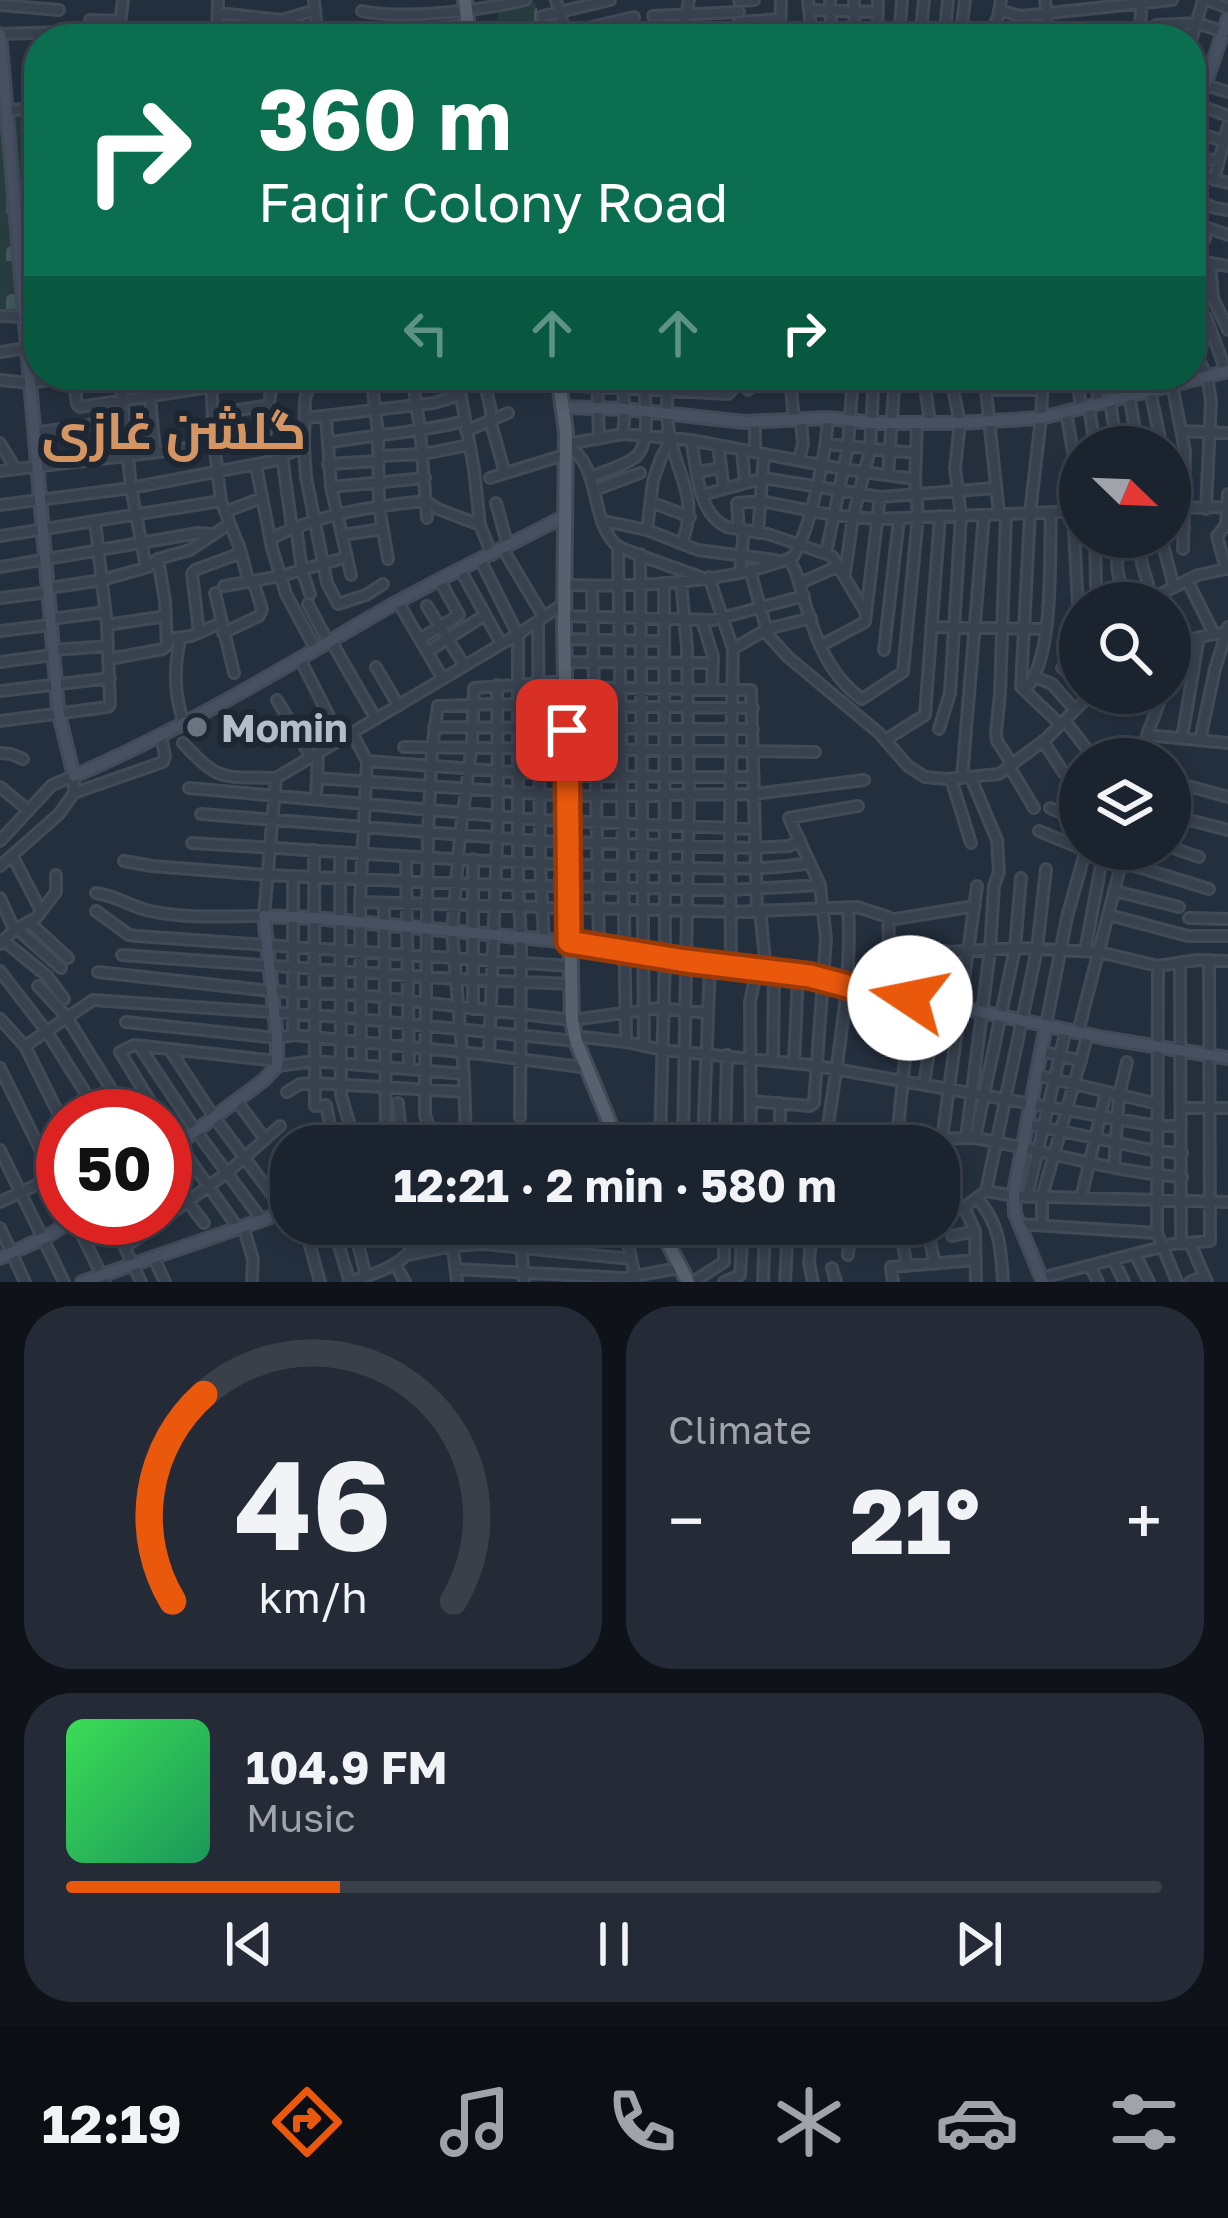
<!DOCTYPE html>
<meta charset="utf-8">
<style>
body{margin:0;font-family:"Golos Text",Cairo,sans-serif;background:#242b36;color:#f1f3f6;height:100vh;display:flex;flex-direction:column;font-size:45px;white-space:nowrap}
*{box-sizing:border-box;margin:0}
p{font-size:39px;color:#a0a4aa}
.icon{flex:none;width:66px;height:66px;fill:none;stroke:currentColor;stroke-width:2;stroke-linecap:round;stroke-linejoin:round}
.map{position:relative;height:1282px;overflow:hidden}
.drawer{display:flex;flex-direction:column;gap:24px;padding:24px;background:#0f1319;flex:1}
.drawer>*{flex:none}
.top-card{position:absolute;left:24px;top:24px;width:1182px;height:366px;border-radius:48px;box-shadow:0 6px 18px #0003,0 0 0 3px #39404a;background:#0b6e4f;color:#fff;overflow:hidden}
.needle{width:78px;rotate:113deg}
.buttons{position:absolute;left:1059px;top:426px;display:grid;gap:24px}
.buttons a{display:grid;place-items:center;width:132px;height:132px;border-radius:50%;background:#1b232e;box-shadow:0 6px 18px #0003,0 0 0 3px #39404a;font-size:60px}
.speed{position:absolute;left:36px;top:1089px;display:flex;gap:24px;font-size:60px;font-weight:700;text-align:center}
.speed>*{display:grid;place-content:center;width:156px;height:156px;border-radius:50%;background:#1b232e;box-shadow:0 6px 18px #0003,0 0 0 3px #39404a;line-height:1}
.speed .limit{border:18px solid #d22;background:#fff;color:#111}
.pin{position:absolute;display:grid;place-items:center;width:102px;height:102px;color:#fff;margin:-51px;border-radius:24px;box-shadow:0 6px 18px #0006}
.me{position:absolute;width:132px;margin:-66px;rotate:281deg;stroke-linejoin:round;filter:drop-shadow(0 0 9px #0008)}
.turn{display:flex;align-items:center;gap:42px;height:252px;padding:0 36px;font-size:54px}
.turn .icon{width:156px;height:156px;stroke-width:2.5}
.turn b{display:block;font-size:84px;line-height:102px}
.lanes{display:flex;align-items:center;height:114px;padding:0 36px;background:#0003;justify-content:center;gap:60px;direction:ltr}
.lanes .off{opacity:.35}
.big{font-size:90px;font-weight:700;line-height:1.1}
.drawer .widget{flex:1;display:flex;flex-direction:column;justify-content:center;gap:18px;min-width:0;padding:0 42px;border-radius:48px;background:#242b36}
.drawer .dial{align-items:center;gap:0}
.dial svg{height:312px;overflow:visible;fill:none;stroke:#39404a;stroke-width:7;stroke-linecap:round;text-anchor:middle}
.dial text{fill:#f1f3f6;stroke:none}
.song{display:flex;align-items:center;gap:36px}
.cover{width:144px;height:144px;border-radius:18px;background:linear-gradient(135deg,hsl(130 70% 55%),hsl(150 70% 35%))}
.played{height:12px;border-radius:6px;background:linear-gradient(90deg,#ea580c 25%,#39404a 25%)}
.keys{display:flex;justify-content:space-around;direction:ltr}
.heat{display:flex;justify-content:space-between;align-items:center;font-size:66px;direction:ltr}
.drawer .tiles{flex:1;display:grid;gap:24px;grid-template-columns:1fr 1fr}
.widget:last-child{grid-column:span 2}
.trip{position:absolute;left:270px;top:1125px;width:690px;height:120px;border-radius:48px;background:#1b232e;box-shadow:0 6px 18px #0003,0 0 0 3px #39404a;font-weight:700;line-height:120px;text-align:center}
.tabs{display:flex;height:192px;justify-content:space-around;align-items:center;background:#0b0e12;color:#a0a4aa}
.tabs .icon{width:84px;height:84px}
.tabs .current{color:#ea580c}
.tabs b{font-size:54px;color:#f1f3f6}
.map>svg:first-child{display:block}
.cemetery{fill:url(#cemetery-stones)}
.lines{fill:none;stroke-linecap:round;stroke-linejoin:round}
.street-casing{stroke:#414a57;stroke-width:14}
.secondary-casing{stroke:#414a57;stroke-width:16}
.primary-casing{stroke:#414a57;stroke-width:18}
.street{stroke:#38414e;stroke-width:8}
.secondary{stroke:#465061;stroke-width:10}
.primary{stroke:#56606e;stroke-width:12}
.route-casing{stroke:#983908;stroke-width:30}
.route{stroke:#ea580c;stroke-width:21}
.worship-dot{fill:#6b7280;stroke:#1d2633;stroke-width:4.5}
.labels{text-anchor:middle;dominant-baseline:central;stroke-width:12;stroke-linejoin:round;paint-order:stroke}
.poi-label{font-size:39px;font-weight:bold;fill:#b4bcc9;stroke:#1d2633;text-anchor:start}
.district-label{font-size:51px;font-weight:bold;fill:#d59563;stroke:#1d2633}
</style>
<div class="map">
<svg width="1228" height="1282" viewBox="0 0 1228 1282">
<defs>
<pattern id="cemetery-stones" width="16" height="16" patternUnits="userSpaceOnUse" patternTransform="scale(3)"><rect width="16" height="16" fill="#263c3f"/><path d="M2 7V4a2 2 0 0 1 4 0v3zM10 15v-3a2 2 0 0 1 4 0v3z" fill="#435659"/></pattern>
</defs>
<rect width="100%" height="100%" fill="#242f3e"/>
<path class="cemetery" d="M534,0L547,39H498V11Z
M0,39L9,108L24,106L39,138V291L22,292L24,315L0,317Z"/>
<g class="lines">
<g class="street-casing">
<path id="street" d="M314,0L318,39
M556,0L567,39
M808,0L812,39
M830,0L832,39
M854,0L855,39
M1045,0L1049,34
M1207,0L1228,8
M739,1L754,0
M0,5L59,10
M809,10L878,12
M999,10L1021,16L1172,0
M362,11C402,20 484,10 525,0
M218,13L282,20L315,10
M543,16L610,0
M653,16L739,12
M90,20L120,21
M739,22L780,19
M1156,25L1197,23L1227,33
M356,30L401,31L466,25
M1002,32L1003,39
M566,33L634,17
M0,34L64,32
M1140,34L1161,39
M649,35L739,34
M1049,35L1069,36L1140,27
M682,38L689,0
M118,39L123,0
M217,39L218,0
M285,39L317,29
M780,39L781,0
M877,39L878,0
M899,39L902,0
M920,39L924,0
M944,39L948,0
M960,39L965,0
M987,39L998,17L1001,0
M1139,39L1142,0
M1191,41L1203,0
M1205,85L1228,92
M1196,104L1228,116
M7,110L28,109L39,140
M1191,131L1227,142
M1191,154L1201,159L1219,160
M1191,173L1228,183
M1214,180L1228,126
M1191,198L1215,208L1228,210
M1191,222L1228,235
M1191,237L1205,239
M1191,259L1228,266
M1210,263L1213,298L1228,330
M1191,290L1195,288L1198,261
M0,316L24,317
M1191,316L1200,362L1207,376L1211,401L1206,509
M1206,317L1226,371
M0,352L27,348
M120,375L131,488L146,567
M148,375L155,452
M211,375L214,442L221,501L240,549L248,579L255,587L262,609L259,616L223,633
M371,375L378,433L379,506L388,559
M412,375L420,429L427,518
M457,375L474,469L480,525L492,555
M483,375L491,411V424L505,473
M597,375L599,439
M621,375L625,409L623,434
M667,375C668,397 665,420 671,442C681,482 698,500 682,543
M782,375L790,378H924
M971,375L986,390L999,514
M1006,375L1020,388
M1043,375L1041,418L1030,513L1021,687L1061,725
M1077,375L1081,408
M1095,375L1099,404
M1115,375L1119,398
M1157,375V388
M73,376L77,404L80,407L210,387L272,383
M790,378L794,420
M924,378L930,423
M0,380L30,383L80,375
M485,383L520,375
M308,384L413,382L458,378
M1172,384L1185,451L1183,549
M561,385L728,394L731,391L730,375
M748,390L749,375
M986,390H1043
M1150,391L1162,447
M1129,395L1138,447
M1110,401L1117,447
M1089,406L1095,447
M225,412L270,405
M1066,412L1074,458L1073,511L1080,644
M326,416L331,487L351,575
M306,418L434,403L460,395
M755,422V452
M466,431L508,413
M1181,431L1228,433
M34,433L124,420
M691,440C697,468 697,514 727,527L768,534L832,556L866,613
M0,443L15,468
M328,443C373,434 421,433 464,421
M567,444L623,434L691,440L843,469L915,479
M826,444L916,453
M567,445C602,467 589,516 615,544C622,551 689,572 703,578
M718,445L724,489
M304,447L306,477L327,583L338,604L366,595L383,584
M742,450L745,483
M379,456L423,454L469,445
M799,460L803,444L801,421
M328,464L379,461
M256,466L272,548L286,594L316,650
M0,471L175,450L263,435L267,430L272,375
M697,472L721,468
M888,475L895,375
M590,477C604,471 622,467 634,458C653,446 644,395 643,375
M490,478L564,455
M331,487L425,478
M595,490L640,473
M1228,494L1226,525L1217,536L1226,569H1228
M702,495L764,478L880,497L995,488
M651,502L690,517
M496,503L508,546
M0,505L131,488L283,459
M1170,508L1228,507
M225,512L261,498
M1006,514L1000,694L996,733L997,741L1012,764
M604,521L647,530L698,550L775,560
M296,527L302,570L310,594
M292,528L282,456L304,447L305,400L311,375
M1170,529L1184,528
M647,530L653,481L661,458L670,441
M739,530L737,503L762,501L832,515L876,519L1080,511
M758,533L764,454
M343,535L382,529
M0,536L221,501
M1095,537L1096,585L1099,603
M1118,537L1117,567L1124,603
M1139,537L1142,564L1152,598
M1161,537L1174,587
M270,539C319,514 372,506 426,501L438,509L480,525
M618,547L626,1042
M503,549L543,616
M826,553L848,447L853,375
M640,554L644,1046
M789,559L795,570C810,617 819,668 862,699L903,672L918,516L915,479L917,423
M481,561L518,635V885L521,938L520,1117
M0,567L198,533L211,534
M750,570L768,635L788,657L879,733L908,766L925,777L946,779L999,774L1046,739L1092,693
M461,571L501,643
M740,571L744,530
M845,573L853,517L870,450L874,375
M709,577L733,649L730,828L731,966
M1187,580L1214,634
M681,581L687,648L689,795L683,1142
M800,583L839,566
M564,585C635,587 727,584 793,557C811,528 826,453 828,418
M224,586L281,576L347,557
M592,586L599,945
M49,588L102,580L148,567L158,559L190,550L229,524
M215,593L234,673
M0,598L49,592
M398,602L443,679
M1143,603L1198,575L1226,569
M308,604L328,642
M427,606L464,665
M1170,615L1189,642
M564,616L713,620L804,596
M51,619L105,612
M538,621L540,863L544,940
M702,621L713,656L712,688
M107,625L166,616
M931,627L1046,629
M0,631L50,625
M199,632L192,574L195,570L241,553
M169,639L191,636L221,623
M180,639C174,669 174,692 183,721
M420,639L459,615L440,581
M564,639L664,641
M331,641L376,719
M820,646L865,622L880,497
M733,649L767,629L811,618
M53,650L108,646
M884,650L899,519
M1170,650L1196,638L1225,632
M427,652L485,615
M109,659L163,649L167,645L165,601L158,559
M300,659L341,740
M0,662L53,655
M565,662L713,663
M376,667L398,705
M1062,668L1080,682
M1170,676L1193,675
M1035,677L1052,684L1075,710
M497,685L498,815L489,1055L581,1067
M566,687L751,690L757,911
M1025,690C1055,659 1049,557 1051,512
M0,691L110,678
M277,700L311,757
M0,721L108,707L110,704L107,625L95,521
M1065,721L1090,753L1110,759
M434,727L753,729
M939,729L950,693L961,516L955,468L960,423L950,375
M352,733L367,761L360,902L361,1065
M1147,735L1228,743
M1182,738L1199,637
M885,740L925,715L940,516
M1200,740L1215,669L1228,627
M1043,741L1063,772L1080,783
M183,743C220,784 224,776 276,778
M404,747L815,752
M0,753L11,754L23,759
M1144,759L1147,735L1163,693
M367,761L568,776L754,777
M1009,766L1034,808
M317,778L568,796L754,794L864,780
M962,778L984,515
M951,779L971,843
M1170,781L1228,797
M0,787L28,810
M189,788L542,820L755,829
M74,793L163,762L165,756L161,736
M316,799L318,754
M1050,808L1080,821
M201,814L540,841L755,848L789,846L800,840
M1170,815L1228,830
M1039,831L1080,848
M0,841L52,785L74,776V793L59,814L0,866
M192,843C337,851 481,863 626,866C688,867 749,873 810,863
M1170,847L1199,857
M1083,849L1102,857
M314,850L315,1106L326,1105L334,1146
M340,852L341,1095L356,1146
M406,856L409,1069
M13,857L41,911
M473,859V1009
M124,861L152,866L267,875L472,884L730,890L820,885
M1122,862L1209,889
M1115,891L1179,907
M96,893C114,895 132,907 150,911C187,919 227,916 264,916L276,778L520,633L563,604
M0,898L14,929
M360,902L732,912L857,907L888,917L890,962L896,995
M384,904L386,1136
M760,910L766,970
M96,911L129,935L137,936L569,966
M1109,915L1188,936H1228
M1189,918L1228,919
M889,920L975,906
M29,922L68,958
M16,928L61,968
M4,941L47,976L64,999
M0,944L14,930L36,918L56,892V875
M1085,951L1104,849
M122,955L456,979L570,984
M1180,963L1181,1243
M1158,966L1157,1233L1177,1282
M0,971L47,1032L100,1116
M98,972L271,991L362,995L572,1020L660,1008L708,1013
M38,986L66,1016L128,1116
M862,990L877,969L913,954L1020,948L1099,952L1158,966L1197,960L1228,961
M0,1019L25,1046L63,1123
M126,1022L277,1038L293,1035V877
M1046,1025L1067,917L1084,856
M1078,1032L1125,849
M293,1035L489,1055
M574,1036L626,1042L663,1050L812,1065L1157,1126H1181
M25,1046L93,1000L340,1017L576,1041
M140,1047L196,1131L262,1220
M170,1050L214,1117L285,1212
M1041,1051L1081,1061
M773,1061L774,971
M794,1063L798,974
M277,1066L315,1061L464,1074
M0,1068L63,1196
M1036,1075L1158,1104
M924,1083L946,951
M287,1092L300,1084L315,1083L464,1092
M236,1100L265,1139
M751,1101L810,1106L814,1103L826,939L820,885L789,818L858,806
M398,1103L402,1146
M780,1103V1141
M1182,1108H1228
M159,1116L120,1052L134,1045L277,1061
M1027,1124L1157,1151L1182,1153
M165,1125L238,1228
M966,1138L990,950L994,886L999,872L997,840L971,778
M975,1138L1015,948L1021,878
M897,1139L911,998
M942,1139L977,886
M826,1140C836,1065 853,982 848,907
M751,1141L750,1002L757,969
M618,1143L975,1138C1044,1150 1112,1172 1182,1177
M660,1143L665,956L664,583
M725,1144L727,1055
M703,1145L710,964
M436,1146L425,1115V1071L428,833L432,748L438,706L497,704L753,708
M466,1146L464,1074L452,932L460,835L472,744L474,688L566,681
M0,1150L64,1282
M1114,1167L1119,1095L1127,1062
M165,1172L204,1223
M939,1188L950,1214
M986,1191L1014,1196L1228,1202
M1027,1197L1066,1029
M977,1198C1000,1224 1001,1248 1003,1282
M1081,1198L1106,1092
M0,1202L53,1177
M964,1207L975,1231L976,1282
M111,1218L141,1282
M165,1218L228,1172L280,1126
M939,1218L966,1206L986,1191L1037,949L1046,869
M74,1219L105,1282
M304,1224L320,1282
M332,1224L350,1282
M353,1224L366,1276
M379,1224L383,1239
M427,1224L433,1250
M450,1224L457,1282
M468,1224L469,1245
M514,1224L522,1254L524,1282
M526,1224L626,1233
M624,1224L636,1282
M812,1224L809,1263L813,1282
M876,1224L877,1238
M899,1224L907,1266
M926,1224L935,1264
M1019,1224L1157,1233
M1042,1225V1197L1088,1034
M243,1226L253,1259L252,1282
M0,1228L25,1282
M900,1232L923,1224
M663,1233L682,1224
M952,1236L975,1231
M1190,1243L1207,1282
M125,1247L165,1218
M1135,1254L1149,1282
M408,1255L453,1246L484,1244L631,1259
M848,1255L851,1224
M153,1256L165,1282
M1113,1259L1124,1282
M395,1264L405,1282
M1090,1266L1098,1282
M832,1268L836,1282
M456,1269L623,1278L680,1268
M1041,1278L1173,1244L1210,1241L1209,960
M349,1282C373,1274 393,1269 411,1251L403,1224
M693,1282L724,1262V1224
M724,1282L740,1275L743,1224
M763,1282L765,1224
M785,1282L788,1224
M893,1282L891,1267L976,1260
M1190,1282L1204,1276"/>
</g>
<g class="secondary-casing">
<path id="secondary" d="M0,34L56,683L58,710L74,776C184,729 288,665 392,605C448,574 508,546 565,516
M1191,115L1205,85L1228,18
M564,407L625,409L745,422L828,418L873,423H960L1041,418L1228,371
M165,1154L264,1080L277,1066V1038L264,916L315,918L592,944L686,961L810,976L866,991L931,1001L1104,1038L1228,1058
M0,1258L46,1237L76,1218
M82,1282L291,1210
M1043,1282L1015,1214L1014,1192L1046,1025"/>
</g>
<g class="primary-casing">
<path id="primary" d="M465,0L469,39
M558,375L566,432L564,629L572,1020L576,1041L619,1146
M658,1224L688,1282"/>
</g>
<use href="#street" class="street"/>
<use href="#secondary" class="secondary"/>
<use href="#primary" class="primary"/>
</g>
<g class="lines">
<g class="route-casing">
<path id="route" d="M567,730L569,942L686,961L810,976L866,991L910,998"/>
</g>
<use href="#route" class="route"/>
</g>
<circle class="worship-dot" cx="197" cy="727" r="12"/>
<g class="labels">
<g class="poi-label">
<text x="221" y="727">Momin</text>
</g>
<g class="district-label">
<text x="174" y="429">گلشن غازی</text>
</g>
</g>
</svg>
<div class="buttons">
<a><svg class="needle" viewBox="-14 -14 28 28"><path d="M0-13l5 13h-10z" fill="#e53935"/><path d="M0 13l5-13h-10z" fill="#a0a4aa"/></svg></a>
<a><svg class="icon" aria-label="search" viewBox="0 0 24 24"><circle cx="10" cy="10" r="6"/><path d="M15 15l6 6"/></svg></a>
<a><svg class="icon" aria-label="layers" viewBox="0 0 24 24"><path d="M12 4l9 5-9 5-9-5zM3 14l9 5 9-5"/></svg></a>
</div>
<div class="speed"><div class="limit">50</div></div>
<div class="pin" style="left:567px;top:730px;background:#d93025"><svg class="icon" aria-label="arrive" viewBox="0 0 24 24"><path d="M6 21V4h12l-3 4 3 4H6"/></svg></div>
<svg class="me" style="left:910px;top:998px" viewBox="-20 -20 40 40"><circle r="19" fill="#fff"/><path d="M0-13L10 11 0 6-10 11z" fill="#ea580c"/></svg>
<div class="trip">12:21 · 2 min · 580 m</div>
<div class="top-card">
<div class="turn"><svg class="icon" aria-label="right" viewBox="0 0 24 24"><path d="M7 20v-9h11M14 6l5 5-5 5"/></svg><div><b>360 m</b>Faqir Colony Road</div></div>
<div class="lanes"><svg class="icon off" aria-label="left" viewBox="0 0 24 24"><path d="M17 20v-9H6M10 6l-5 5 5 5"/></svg><svg class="icon off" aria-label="ahead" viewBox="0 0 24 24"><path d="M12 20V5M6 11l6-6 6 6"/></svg><svg class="icon off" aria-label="ahead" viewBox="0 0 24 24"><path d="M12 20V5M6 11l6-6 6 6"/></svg><svg class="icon" aria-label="right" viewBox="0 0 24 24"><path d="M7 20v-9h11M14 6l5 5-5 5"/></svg></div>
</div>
</div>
<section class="drawer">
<div class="tiles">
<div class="widget dial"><svg viewBox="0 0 100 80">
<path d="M14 69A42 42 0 1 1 86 69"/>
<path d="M14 69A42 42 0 0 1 22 16" stroke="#ea580c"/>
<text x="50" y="56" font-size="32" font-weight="700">46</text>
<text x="50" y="72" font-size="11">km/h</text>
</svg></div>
<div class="widget"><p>Climate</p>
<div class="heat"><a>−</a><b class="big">21°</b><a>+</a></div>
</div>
<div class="widget">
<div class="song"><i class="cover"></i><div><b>104.9 FM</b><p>Music</p></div></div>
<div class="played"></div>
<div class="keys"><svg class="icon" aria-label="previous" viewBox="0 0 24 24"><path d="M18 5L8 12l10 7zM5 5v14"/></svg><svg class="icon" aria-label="pause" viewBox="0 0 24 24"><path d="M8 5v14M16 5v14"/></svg><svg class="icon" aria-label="next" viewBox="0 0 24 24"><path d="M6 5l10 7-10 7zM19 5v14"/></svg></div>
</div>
</div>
</section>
<nav class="tabs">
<b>12:19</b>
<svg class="icon current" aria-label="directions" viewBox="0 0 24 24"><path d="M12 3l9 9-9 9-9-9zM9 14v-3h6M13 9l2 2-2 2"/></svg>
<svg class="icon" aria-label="music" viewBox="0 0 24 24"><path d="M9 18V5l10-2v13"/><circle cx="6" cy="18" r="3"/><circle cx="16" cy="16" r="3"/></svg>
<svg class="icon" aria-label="phone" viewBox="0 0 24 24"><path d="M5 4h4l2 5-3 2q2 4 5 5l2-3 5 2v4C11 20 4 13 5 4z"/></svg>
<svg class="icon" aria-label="climate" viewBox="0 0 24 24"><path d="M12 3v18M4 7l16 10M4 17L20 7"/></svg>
<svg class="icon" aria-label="car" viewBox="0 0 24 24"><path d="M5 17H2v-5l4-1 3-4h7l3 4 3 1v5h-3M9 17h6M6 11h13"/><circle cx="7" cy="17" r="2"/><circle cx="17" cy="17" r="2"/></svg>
<svg class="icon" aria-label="filters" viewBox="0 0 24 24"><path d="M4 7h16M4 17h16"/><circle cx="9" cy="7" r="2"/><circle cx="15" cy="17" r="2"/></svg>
</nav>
